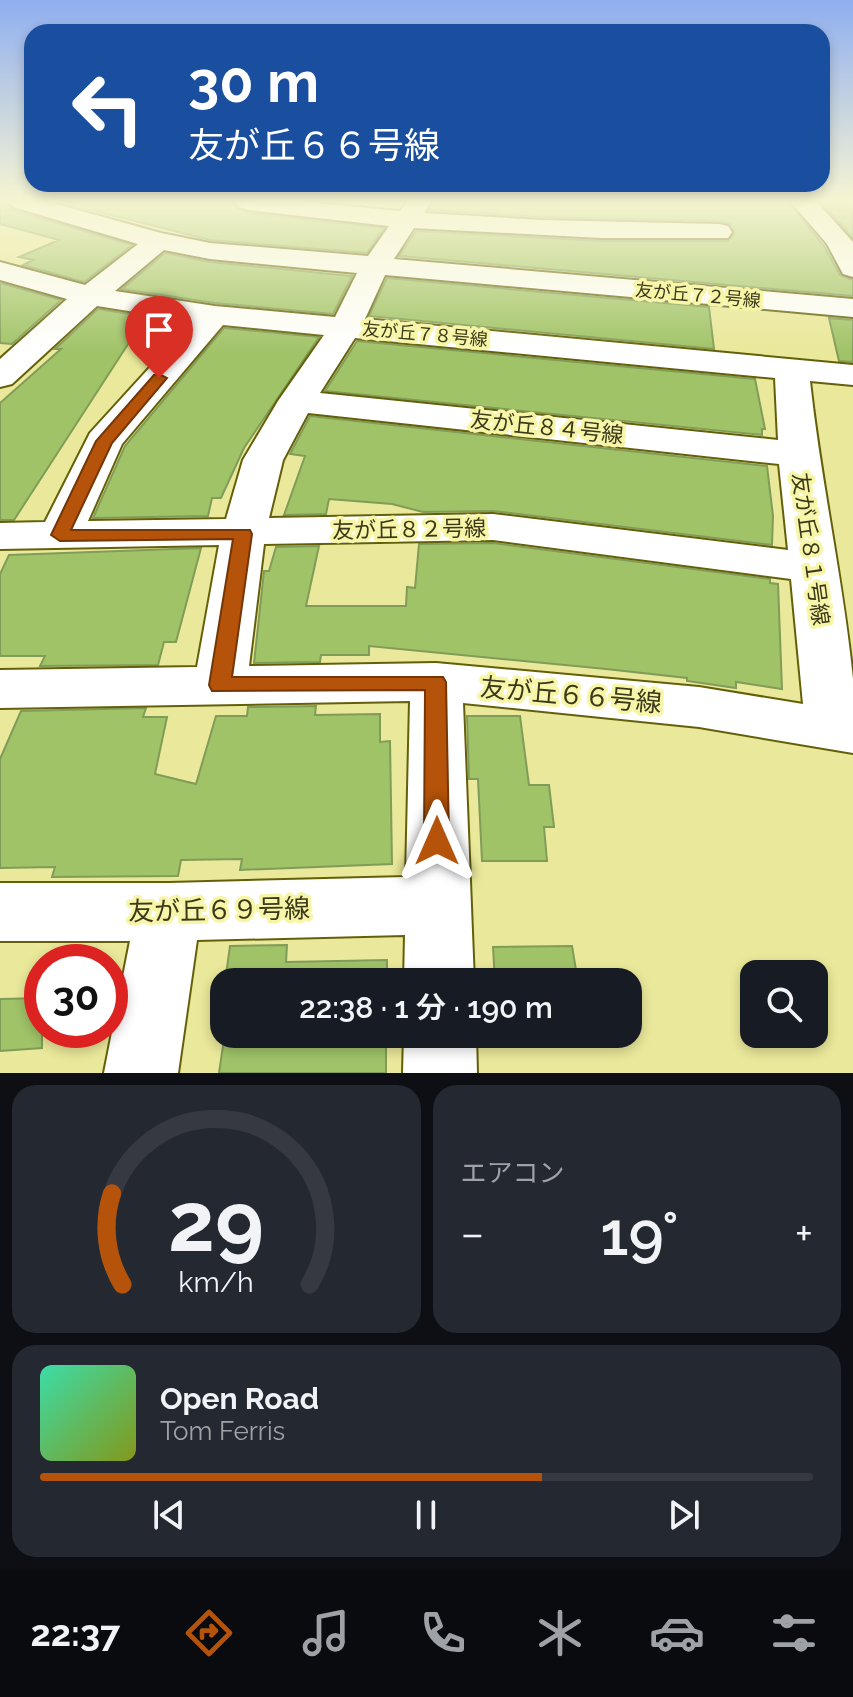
<!DOCTYPE html>
<html lang="ja">
<meta charset="utf-8">
<style>
body{margin:0;font-family:Raleway,"Noto Sans JP",sans-serif;background:#242831;color:#f1f3f6;height:100vh;display:flex;flex-direction:column;font-size:30px;white-space:nowrap}
*{box-sizing:border-box;margin:0}
p{font-size:26px;color:#9ea1a6}
.icon{flex:none;width:44px;height:44px;fill:none;stroke:currentColor;stroke-width:2;stroke-linecap:round;stroke-linejoin:round}
.map{position:relative;height:1073px;overflow:hidden}
.panel{display:flex;flex-direction:column;gap:12px;padding:12px;background:#0d0f14;flex:1}
.panel>*{flex:none}
.guide{position:absolute;left:24px;top:24px;width:806px;height:168px;border-radius:24px;box-shadow:0 4px 12px #0003;background:#1a4fa0;color:#fff;overflow:hidden}
.controls{position:absolute;left:740px;top:960px;display:grid;gap:16px}
.controls a{display:grid;place-items:center;width:88px;height:88px;border-radius:16px;background:#171b24;box-shadow:0 4px 12px #0003;font-size:40px}
.speed{position:absolute;left:24px;top:944px;display:flex;gap:16px;font-size:40px;font-weight:700;text-align:center}
.speed>*{display:grid;place-content:center;width:104px;height:104px;border-radius:50%;background:#171b24;box-shadow:0 4px 12px #0003;line-height:1}
.speed .limit{border:12px solid #d22;background:#fff;color:#111}
.pin{position:absolute;display:grid;place-items:center;width:68px;height:68px;color:#fff;margin:-82px -34px;border-radius:50% 50% 50% 0;rotate:-45deg;box-shadow:0 0 8px #0007}
.pin .icon{rotate:45deg}
.me{position:absolute;width:88px;margin:-44px;rotate:0deg;stroke-linejoin:round;filter:drop-shadow(0 0 6px #0008)}
.turn{display:flex;align-items:center;gap:28px;height:168px;padding:0 32px;font-size:36px}
.turn .icon{width:104px;height:104px;stroke-width:2.5}
.turn b{display:block;font-size:56px;line-height:68px}
.big{font-size:60px;font-weight:600;line-height:1.1}
.panel .card{flex:1;display:flex;flex-direction:column;justify-content:center;gap:12px;min-width:0;padding:0 28px;border-radius:24px;background:#242831}
.panel .dial{align-items:center;gap:0}
.dial svg{height:208px;overflow:visible;fill:none;stroke:#363941;stroke-width:7;stroke-linecap:round;text-anchor:middle}
.dial text{fill:#f1f3f6;stroke:none}
.song{display:flex;align-items:center;gap:24px}
.cover{width:96px;height:96px;border-radius:12px;background:linear-gradient(135deg,hsl(160 70% 55%),hsl(70 70% 35%))}
.played{height:8px;border-radius:4px;background:linear-gradient(90deg,#b45309 65%,#363941 65%)}
.keys{display:flex;justify-content:space-around;direction:ltr}
.heat{display:flex;justify-content:space-between;align-items:center;font-size:44px;direction:ltr}
.panel .tiles{flex:1;display:grid;gap:12px;grid-template-columns:1fr 1fr}
.card:last-child{grid-column:span 2}
.trip{position:absolute;left:210px;top:968px;width:432px;height:80px;border-radius:24px;background:#171b24;box-shadow:0 4px 12px #0003;font-weight:600;line-height:80px;text-align:center}
.menu{display:flex;height:128px;justify-content:space-around;align-items:center;background:#090b0e;color:#9ea1a6}
.menu .icon{width:56px;height:56px}
.menu .selected{color:#b45309}
.menu b{font-size:36px;color:#f1f3f6}
.map>svg:first-child{display:block}
.building{fill:#a0c368;stroke:#819c58;stroke-width:2}
.lines{fill:none;stroke-linecap:round;stroke-linejoin:round}
.minor-casing{stroke:#64600a;stroke-width:4}
.minor{fill:#fff;fill-rule:evenodd}
.route{fill:#b45309;stroke:#753606;stroke-width:2}
.labels{text-anchor:middle;dominant-baseline:central;stroke-width:7;stroke-linejoin:round;paint-order:stroke}
.far-street-label{font-size:18px;fill:#3b391a;stroke:#f7f5a7}
.street-label{font-size:22px;fill:#3b391a;stroke:#f7f5a7}
.near-street-label{font-size:26px;fill:#3b391a;stroke:#f7f5a7}
</style>
<div class="map">
<svg width="853" height="1073" viewBox="0 0 853 1073">
<rect width="100%" height="100%" fill="#eae89a"/>
<path class="building" d="M0,202H7L12,210L132,245L84,282L23,265L33,260L19,257L59,240L0,224Z
M59,202H232L237,209L248,213L384,228L367,253L210,240Z
M434,202H788L824,246L840,275L853,280V296L399,256L416,231L601,241H728L734,234L730,224L719,221L542,217L429,210Z
M821,202H842L853,211V238Z
M165,253L210,262L352,276L333,314L215,303L122,289Z
M387,278L709,307L714,349L369,316Z
M0,283L61,300L12,344L0,343Z
M98,309L186,323L151,361L156,351L132,338L14,520H0V403L61,349H55Z
M829,318L853,320V362L839,361Z
M224,328L319,337L244,448L221,498H212L208,516L93,518L125,446Z
M357,341L755,379L765,429H762V435L325,391Z
M310,416L767,466L773,516L772,545L493,511L423,512L392,504L329,499L326,514L284,515L305,456L290,454Z
M493,543L770,579V583L778,584L782,689L736,682V688L687,681V678L606,669L369,646V655H321L320,662L254,663L264,571H269L276,547L319,546L306,606H406L407,587L415,588L419,544Z
M201,548L176,642H164L158,665L40,666L45,656H0V574L9,555Z
M316,706L315,715L380,714V742L390,741L392,864L240,870L242,859L181,860L178,876L52,877L55,867L0,868V759L21,711L146,708L143,717H167L155,774L196,784L216,716H247L248,707Z
M467,716H520L529,785H549L554,827H544L547,861H482L478,779H469Z
M287,945L286,962L387,960V982H225L230,946Z
M572,946L578,982H495L493,947Z
M224,988V1034H386V1073H219L224,1039H217Z
M42,998V1048L0,1051V999Z
M520,1034H585L587,1045H521Z"/>
<g class="lines">
<g class="minor-casing">
<path id="minor" d="M10,202H49L161,233L210,243L368,256L389,226L248,210L239,207L235,202H305L400,211L407,202H431L424,213L542,220L719,224L728,226L732,232L728,238H601L414,228L394,259L853,299V317L385,275L365,319L853,365V385L810,381C821,483 843,579 853,679C853,703 853,728 853,753L699,727L463,703L474,982H404L405,935L197,940L178,1073H104L130,941H0V883H169L406,877L410,701L0,708V670L197,667L219,545L0,549V523L45,522L90,433L192,321L97,306L12,384L0,387V359L67,299L0,280V262L85,285L138,244L13,207ZM164,250L210,259L357,273L335,317L215,306L115,291ZM223,325L324,335L278,401L243,460L226,519L88,521L122,444ZM355,338L775,378L778,440L320,393ZM308,413L779,464L788,550L493,514L269,518L283,460ZM493,540L791,579L803,704L699,687L436,663L249,666L264,544Z
M791,202H817L853,242V277L843,274L827,244Z
M404,1034H476L477,1073H403Z"/>
</g>
<use href="#minor" class="minor"/>
</g>
<linearGradient id="sky" x2="0" y2="1"><stop stop-color="#8faef0"/><stop offset="0.57" stop-color="#f6f5d2"/><stop offset="1" stop-color="#f6f5d2" stop-opacity="0"/></linearGradient>
<rect width="853" height="352" fill="url(#sky)"/>
<path class="route" d="M159,374L167,378L112,443L71,530H250L252,534L232,677H443L446,682L449,841L446,849L437,852L428,849L424,841L425,690L212,691L209,685L233,539L60,541L51,535L96,441L154,375Z"/>
<g class="labels">
<g class="far-street-label">
<text transform="translate(698 295) rotate(5)">友が丘７２号線</text>
<text transform="translate(425 334) rotate(5)">友が丘７８号線</text>
</g>
<g class="street-label">
<text transform="translate(547 427) rotate(6)">友が丘８４号線</text>
<text transform="translate(409 529) rotate(-1)">友が丘８２号線</text>
<text transform="translate(811 549) rotate(82)">友が丘８１号線</text>
</g>
<g class="near-street-label">
<text transform="translate(571 695) rotate(5)">友が丘６６号線</text>
<text transform="translate(219 910) rotate(-1)">友が丘６９号線</text>
</g>
</g>
</svg>
<div class="controls">
<a><svg class="icon" aria-label="search" viewBox="0 0 24 24"><circle cx="10" cy="10" r="6"/><path d="M15 15l6 6"/></svg></a>
</div>
<div class="speed"><div class="limit">30</div></div>
<div class="pin" style="left:159px;top:378px;background:#d93025"><svg class="icon" aria-label="arrive" viewBox="0 0 24 24"><path d="M6 21V4h12l-3 4 3 4H6"/></svg></div>
<svg class="me" style="left:437px;top:841px" viewBox="-20 -20 40 40"><path d="M0-17L14 15 0 8-14 15z" fill="#b45309" stroke="#fff" stroke-width="4"/></svg>
<div class="trip">22:38 · 1 分 · 190 m</div>
<div class="guide">
<div class="turn"><svg class="icon" aria-label="left" viewBox="0 0 24 24"><path d="M17 20v-9H6M10 6l-5 5 5 5"/></svg><div><b>30 m</b>友が丘６６号線</div></div>
</div>
</div>
<section class="panel">
<div class="tiles">
<div class="card dial"><svg viewBox="0 0 100 80">
<path d="M14 69A42 42 0 1 1 86 69"/>
<path d="M14 69A42 42 0 0 1 10 34" stroke="#b45309"/>
<text x="50" y="56" font-size="32" font-weight="700">29</text>
<text x="50" y="72" font-size="11">km/h</text>
</svg></div>
<div class="card"><p>エアコン</p>
<div class="heat"><a>−</a><b class="big">19°</b><a>+</a></div>
</div>
<div class="card">
<div class="song"><i class="cover"></i><div><b>Open Road</b><p>Tom Ferris</p></div></div>
<div class="played"></div>
<div class="keys"><svg class="icon" aria-label="previous" viewBox="0 0 24 24"><path d="M18 5L8 12l10 7zM5 5v14"/></svg><svg class="icon" aria-label="pause" viewBox="0 0 24 24"><path d="M8 5v14M16 5v14"/></svg><svg class="icon" aria-label="next" viewBox="0 0 24 24"><path d="M6 5l10 7-10 7zM19 5v14"/></svg></div>
</div>
</div>
</section>
<nav class="menu">
<b>22:37</b>
<svg class="icon selected" aria-label="directions" viewBox="0 0 24 24"><path d="M12 3l9 9-9 9-9-9zM9 14v-3h6M13 9l2 2-2 2"/></svg>
<svg class="icon" aria-label="music" viewBox="0 0 24 24"><path d="M9 18V5l10-2v13"/><circle cx="6" cy="18" r="3"/><circle cx="16" cy="16" r="3"/></svg>
<svg class="icon" aria-label="phone" viewBox="0 0 24 24"><path d="M5 4h4l2 5-3 2q2 4 5 5l2-3 5 2v4C11 20 4 13 5 4z"/></svg>
<svg class="icon" aria-label="climate" viewBox="0 0 24 24"><path d="M12 3v18M4 7l16 10M4 17L20 7"/></svg>
<svg class="icon" aria-label="car" viewBox="0 0 24 24"><path d="M5 17H2v-5l4-1 3-4h7l3 4 3 1v5h-3M9 17h6M6 11h13"/><circle cx="7" cy="17" r="2"/><circle cx="17" cy="17" r="2"/></svg>
<svg class="icon" aria-label="filters" viewBox="0 0 24 24"><path d="M4 7h16M4 17h16"/><circle cx="9" cy="7" r="2"/><circle cx="15" cy="17" r="2"/></svg>
</nav>
